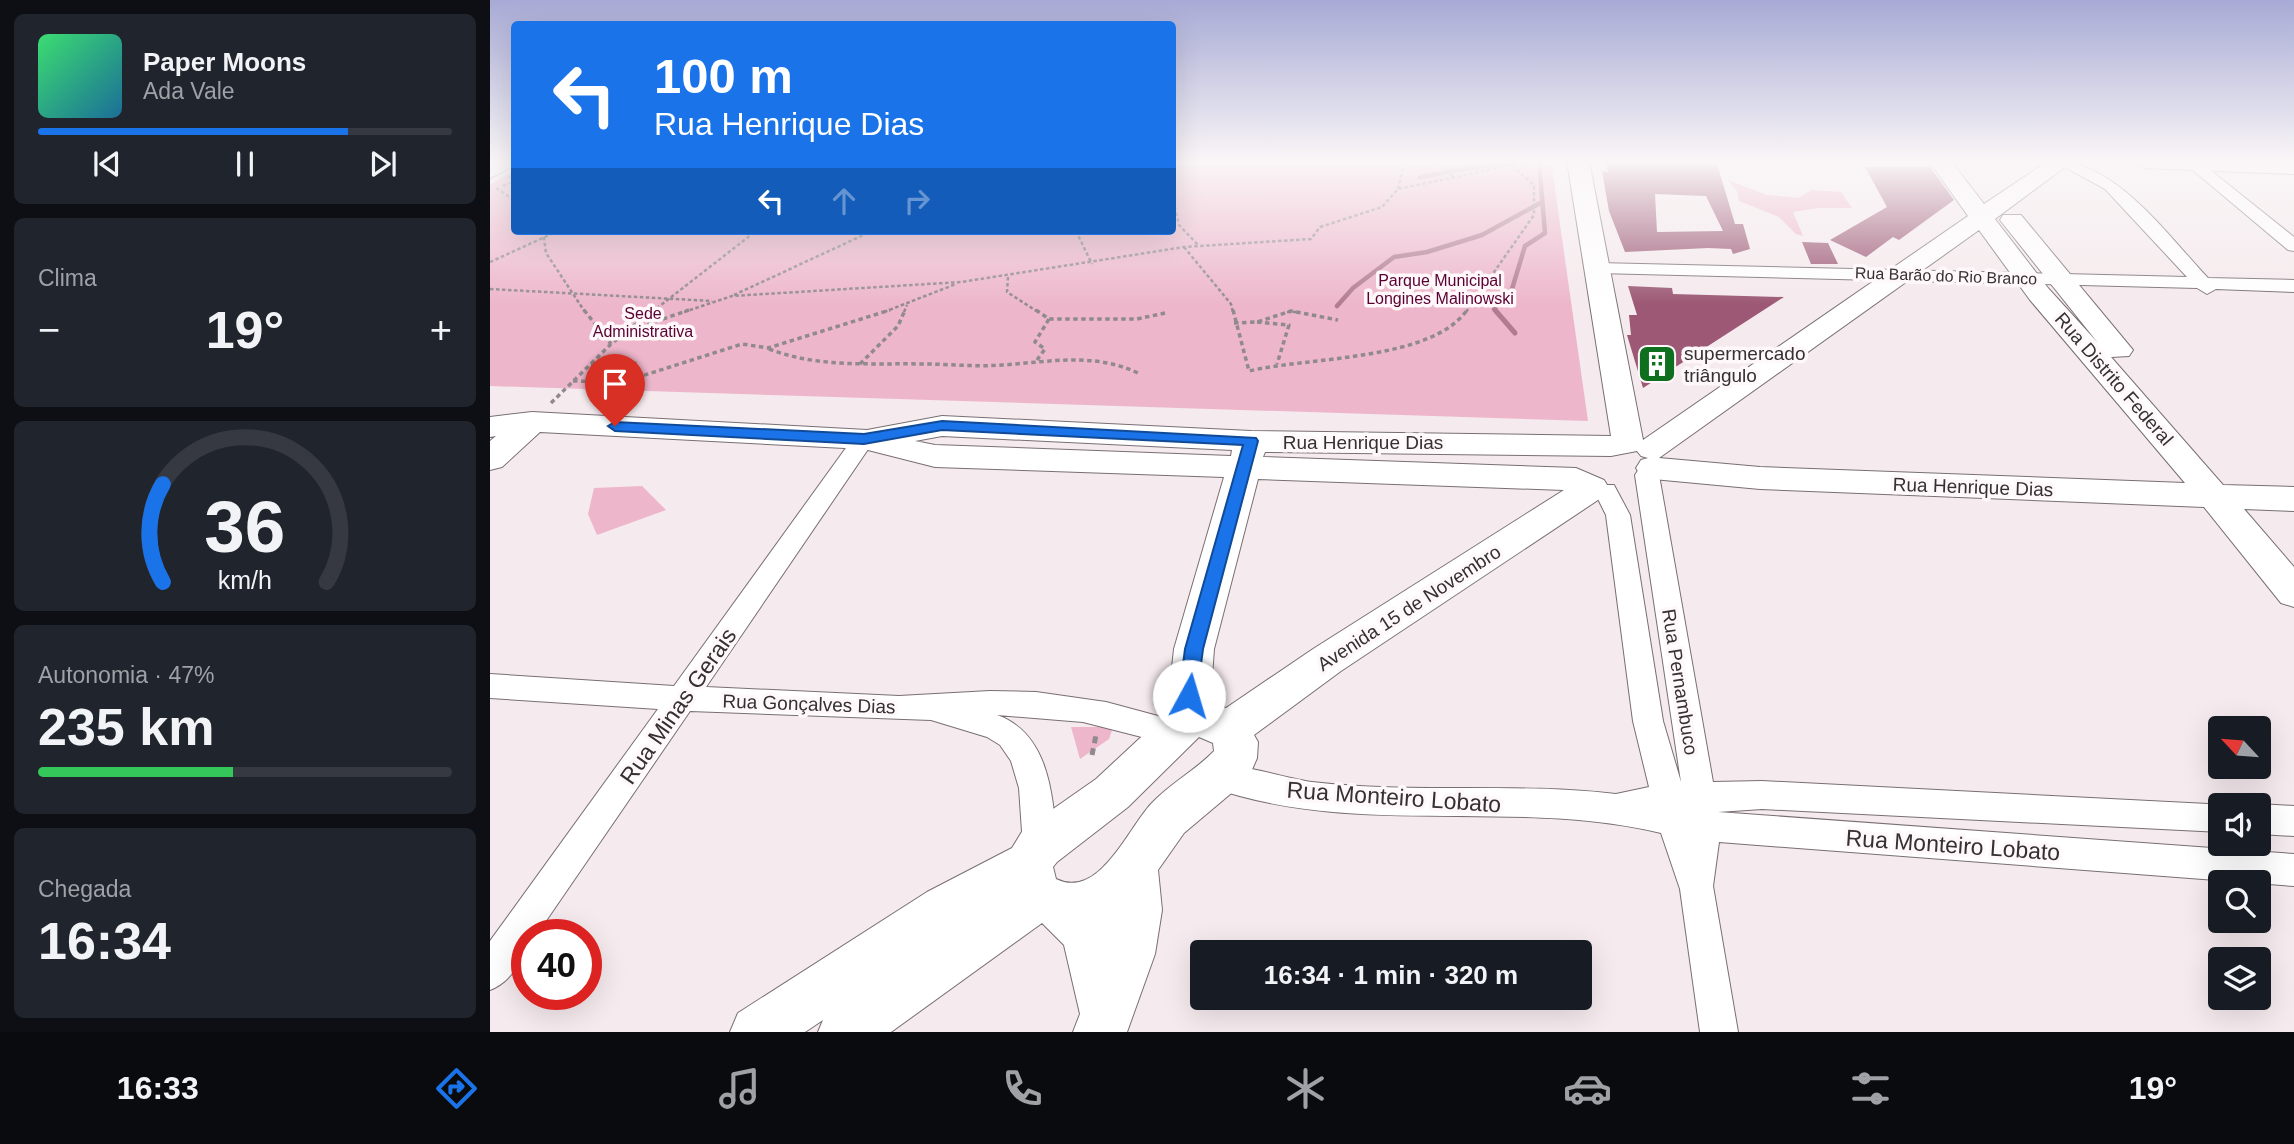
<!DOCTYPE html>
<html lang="pt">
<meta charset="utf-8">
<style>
body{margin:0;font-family:Helvetica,sans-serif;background:#20242c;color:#f1f3f6;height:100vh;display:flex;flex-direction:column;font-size:26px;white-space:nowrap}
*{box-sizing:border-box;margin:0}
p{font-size:23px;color:#9ea1a6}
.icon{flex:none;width:38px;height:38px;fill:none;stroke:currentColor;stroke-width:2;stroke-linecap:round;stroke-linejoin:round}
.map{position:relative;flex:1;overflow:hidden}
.side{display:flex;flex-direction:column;gap:14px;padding:14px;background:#0d0f14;width:490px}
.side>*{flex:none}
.guide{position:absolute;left:21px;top:21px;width:665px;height:214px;border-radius:7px;box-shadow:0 7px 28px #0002;background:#1a73e8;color:#fff;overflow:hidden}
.needle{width:46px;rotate:296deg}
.fabs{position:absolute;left:1718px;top:716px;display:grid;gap:14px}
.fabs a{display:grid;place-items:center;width:63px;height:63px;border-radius:7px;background:#171b24;box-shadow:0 7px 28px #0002;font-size:35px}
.speed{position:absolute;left:21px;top:919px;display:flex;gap:14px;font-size:35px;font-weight:700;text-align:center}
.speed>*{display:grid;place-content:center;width:91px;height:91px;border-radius:50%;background:#171b24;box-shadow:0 7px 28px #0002;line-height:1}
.speed .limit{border:10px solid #d22;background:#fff;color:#111}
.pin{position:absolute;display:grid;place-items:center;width:60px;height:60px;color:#fff;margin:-72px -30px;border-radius:50% 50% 50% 0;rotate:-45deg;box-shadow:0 0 7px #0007}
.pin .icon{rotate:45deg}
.me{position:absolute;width:77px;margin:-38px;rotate:6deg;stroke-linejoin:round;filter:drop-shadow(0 0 5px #0008)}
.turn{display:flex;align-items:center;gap:24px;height:147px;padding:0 28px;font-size:32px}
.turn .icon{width:91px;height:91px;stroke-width:2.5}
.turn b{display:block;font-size:49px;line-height:60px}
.lanes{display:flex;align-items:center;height:66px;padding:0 28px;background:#0003;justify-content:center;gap:35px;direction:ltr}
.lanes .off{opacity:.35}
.big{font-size:52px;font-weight:700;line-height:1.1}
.side .widget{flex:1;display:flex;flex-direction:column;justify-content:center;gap:10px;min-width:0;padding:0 24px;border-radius:10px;background:#20242c}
.side .dial{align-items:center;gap:0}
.dial svg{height:182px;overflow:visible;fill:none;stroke:#363941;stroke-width:7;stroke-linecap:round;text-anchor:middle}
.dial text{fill:#f1f3f6;stroke:none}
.song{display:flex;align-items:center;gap:21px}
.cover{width:84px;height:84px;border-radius:10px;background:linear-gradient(135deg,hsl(140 70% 55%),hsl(200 70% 35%))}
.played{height:7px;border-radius:4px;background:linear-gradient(90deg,#1a73e8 75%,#363941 75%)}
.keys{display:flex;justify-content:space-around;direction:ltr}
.heat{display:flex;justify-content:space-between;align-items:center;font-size:38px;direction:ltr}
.charge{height:10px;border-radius:5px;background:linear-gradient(90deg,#34c759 47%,#363941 0)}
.trip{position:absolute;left:700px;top:940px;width:402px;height:70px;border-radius:7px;background:#171b24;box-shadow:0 7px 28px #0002;font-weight:700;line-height:70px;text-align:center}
.tabs{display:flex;height:112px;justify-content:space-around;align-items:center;background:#090b0e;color:#9ea1a6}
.tabs .icon{width:49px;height:49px}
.tabs .on{color:#1a73e8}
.tabs b{font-size:32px;color:#f1f3f6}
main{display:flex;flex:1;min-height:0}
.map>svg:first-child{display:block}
.green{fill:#edb6cb}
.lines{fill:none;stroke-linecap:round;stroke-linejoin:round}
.stream-far1{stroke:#b17c90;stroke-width:4.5}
.stream{stroke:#b17c90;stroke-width:5}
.building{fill:#9c5874;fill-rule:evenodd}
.street-casing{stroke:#796f73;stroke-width:2}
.secondary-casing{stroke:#796f73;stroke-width:2}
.path-far2{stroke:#918a8c;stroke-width:2.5;stroke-dasharray:3.5 2.5;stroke-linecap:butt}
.path-far1{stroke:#918a8c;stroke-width:3.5;stroke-dasharray:4.5 3.5;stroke-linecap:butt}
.path{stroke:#918a8c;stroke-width:5;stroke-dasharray:7 5;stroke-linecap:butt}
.street{fill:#fff;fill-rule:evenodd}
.secondary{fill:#fff;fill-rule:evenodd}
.route{fill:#1a73e8;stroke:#114b97;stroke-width:2}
.labels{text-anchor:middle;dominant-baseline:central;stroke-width:7;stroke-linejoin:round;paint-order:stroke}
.far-street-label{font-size:16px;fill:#353032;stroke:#fff8fa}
.far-park-label{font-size:16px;fill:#5a0033;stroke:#fff8fa}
.poi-label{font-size:19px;fill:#353032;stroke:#fff8fa;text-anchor:start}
.street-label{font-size:19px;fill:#353032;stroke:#fff8fa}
.near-street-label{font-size:23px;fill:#353032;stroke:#fff8fa}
</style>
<main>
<section class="side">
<div class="widget">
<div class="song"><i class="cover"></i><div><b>Paper Moons</b><p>Ada Vale</p></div></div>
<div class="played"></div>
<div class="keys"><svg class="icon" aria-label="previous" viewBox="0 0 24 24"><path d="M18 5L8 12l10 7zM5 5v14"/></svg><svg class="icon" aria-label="pause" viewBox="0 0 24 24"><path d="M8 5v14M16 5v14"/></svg><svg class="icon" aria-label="next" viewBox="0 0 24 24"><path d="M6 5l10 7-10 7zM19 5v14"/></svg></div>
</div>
<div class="widget"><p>Clima</p>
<div class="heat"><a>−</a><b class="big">19°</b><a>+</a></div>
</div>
<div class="widget dial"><svg viewBox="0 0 100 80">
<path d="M14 69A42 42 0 1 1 86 69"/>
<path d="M14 69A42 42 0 0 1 14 26" stroke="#1a73e8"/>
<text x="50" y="56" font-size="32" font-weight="700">36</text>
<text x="50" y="72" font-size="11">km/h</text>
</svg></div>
<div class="widget"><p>Autonomia · 47%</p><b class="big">235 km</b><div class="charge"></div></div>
<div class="widget"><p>Chegada</p><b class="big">16:34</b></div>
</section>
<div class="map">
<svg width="1804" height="1032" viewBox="0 0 1804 1032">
<rect width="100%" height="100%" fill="#f5eaed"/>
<path class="green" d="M683,161H1061L1098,421L0,386V185L22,171L24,231H682Z
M1238,180L1277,195L1308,198L1322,190L1351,192L1362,208H1328L1303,212L1313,236L1306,234L1289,217L1249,201L1247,191Z
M152,486L176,510L107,535L98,514L104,488Z
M581,727H623L619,739L590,759Z"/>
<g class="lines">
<path class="stream-far1" d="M20,177L24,175
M930,177L991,166L1049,162L1055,233L1035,246L1022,289L1004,309L1007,312
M847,306L863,288L904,257L937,252L992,235L1052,202"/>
<path class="stream" d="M1005,310L1025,333"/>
</g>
<path class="building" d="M1116,161L1227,164L1245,224H1253L1260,249L1243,254L1241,249L1218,248L1135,252L1119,211L1112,171L1118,172ZM1165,194L1216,196L1233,231L1167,232Z
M1375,167H1440L1464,200L1409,240L1403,237L1376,257L1340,240L1397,207Z
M1312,242L1338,243L1348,264H1321Z
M1138,286L1182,288L1183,294L1294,297L1153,388L1137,335H1141L1139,315H1147Z"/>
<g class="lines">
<g class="street-casing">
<path id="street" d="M1564,161C1626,161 1678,236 1718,278L1804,280V292L1726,289L1717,294L1707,288L1108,273L1099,268L1108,263L1697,277L1615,189Z
M1692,161H1709L1804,237V251L1798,250Z
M374,432L382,434L385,439L216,687L409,696L500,691L546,692L616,702L694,723L698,732L694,741L683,745L593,722L507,715C560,734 563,797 567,846L562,857L550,861L538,857L533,846L529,788L521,761L510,745L497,737L441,720L200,711L47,934H37C37,957 21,982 0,990V941L168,709L0,698V674L184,686L366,434Z
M1157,467L1165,469L1169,475L1223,782L1272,781L1738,805H1731V832L1272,809L1228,812L1804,854V886L1229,842L1223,886L1248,1032H1210L1190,889L1171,833C1022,797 864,839 718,786L713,776L718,766C737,759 797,779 822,782C923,794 1026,782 1126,794L1159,787L1143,721L1116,515L1104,491L1108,485H1124L1140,515L1173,721L1191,782L1145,475L1149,469Z
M1769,804L1804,806V836L1769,834Z"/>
</g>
<g class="secondary-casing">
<path id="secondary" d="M24,161V166L0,178V162Z
M1077,161H1099L1153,440L1478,216L1439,161H1461L1494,204L1558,161H1583L1505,219L1558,288L1608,343L1510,220L1513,215H1531L1643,350L1639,356L1621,357L1733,485L1804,487V511L1754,509L1804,567V607L1791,603L1714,507L1270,489L1163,479L1151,476L1146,468L1151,460L1158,458L1151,456L1147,451L1121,456L775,452L773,457L1086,468L1114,480L1119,488L1114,496L851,671L764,735L768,742L767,758L761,772L745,790L694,833L668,870L672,910L665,954L637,1032H583L590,1014L574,945L552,923L401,1032H328L333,1020L315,1032H240L248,1013L437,892L522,848L533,830L606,779L677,713L684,649L734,477L445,467L374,449L50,432L12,467L0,470V441L6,436L0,437V417L42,412L377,430L452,416L761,431L1121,436ZM1489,230L1540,300L1695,483L1270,467L1169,458ZM452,436L742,450L741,456L445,445L425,441ZM768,479L1074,490L823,649L736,708L720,703L724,649ZM709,737L723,743L724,751C705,771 679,784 661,804C637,830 609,900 566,879L563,867L567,862L638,807Z
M1642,161H1804V174L1653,168Z"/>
</g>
<path class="path-far2" d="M948,161L963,177
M13,186L24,181
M6,188L24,200
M908,189L915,161
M682,195L689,225L709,246
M53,231L56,253L95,312
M586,231L602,264
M694,247L741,304L743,312
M0,262L68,231
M518,277L517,292L548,312
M0,289L222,301
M244,295L382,231
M162,312L266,231
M194,312L242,296L471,282L694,247L821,239L830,227L892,207L908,189L1041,161
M394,312L466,284
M414,312L417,305
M797,312H807
M976,312L1044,215V185L1016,161"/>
<path class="path-far1" d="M94,310L121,344
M546,310L559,319H647L675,313
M743,310L759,371C817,357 942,361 977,310
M767,322L799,325L787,364
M744,323L767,322L801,311L848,320
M135,332L199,310
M279,349C329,368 379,363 432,364C458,364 485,367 512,365C559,362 604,352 648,373
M547,360L555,349L545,342L559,319
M370,364L408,326L415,310
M101,366L145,363L150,379
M83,381L133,382L252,344L278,348L400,310
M61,403L121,344L164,310"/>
<path class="path" d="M602,755L606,735"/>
<use href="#street" class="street"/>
<use href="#secondary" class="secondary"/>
</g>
<linearGradient id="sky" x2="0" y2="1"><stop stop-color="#a7aad5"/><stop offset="0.53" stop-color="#faf6f7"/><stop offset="1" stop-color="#faf6f7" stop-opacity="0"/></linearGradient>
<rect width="1804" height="305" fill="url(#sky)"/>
<path class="route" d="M452,421L766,438L768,441L713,649L706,702H692L689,696L695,649L753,445L452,430L374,444L125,431L118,426L125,422L374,434Z"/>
<defs>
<g id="building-square" transform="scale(2.0125)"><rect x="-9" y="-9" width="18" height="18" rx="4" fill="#0e701e" stroke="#fff8fa"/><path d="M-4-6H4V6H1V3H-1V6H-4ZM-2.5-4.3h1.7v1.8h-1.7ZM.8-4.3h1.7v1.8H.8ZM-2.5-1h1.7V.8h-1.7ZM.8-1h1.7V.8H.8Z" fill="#fff"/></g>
</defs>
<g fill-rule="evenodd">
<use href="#building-square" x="1167" y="364"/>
</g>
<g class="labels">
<g class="far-street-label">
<text transform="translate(1456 276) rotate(2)">Rua Barão do Rio Branco</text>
</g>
<g class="far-park-label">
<text x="950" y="280">Parque Municipal<tspan x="950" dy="18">Longines Malinowski</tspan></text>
<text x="153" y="313">Sede<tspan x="153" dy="18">Administrativa</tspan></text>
</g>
<g class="poi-label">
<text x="1194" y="353">supermercado<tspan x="1194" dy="22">triângulo</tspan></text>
</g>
<g class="street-label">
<text transform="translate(1624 379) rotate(49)">Rua Distrito Federal</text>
<text x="873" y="442">Rua Henrique Dias</text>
<text transform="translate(1483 487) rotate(2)">Rua Henrique Dias</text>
<text transform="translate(919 608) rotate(-33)">Avenida 15 de Novembro</text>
<text transform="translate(1190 682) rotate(81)">Rua Pernambuco</text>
<text transform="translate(319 704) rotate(2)">Rua Gonçalves Dias</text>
</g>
<g class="near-street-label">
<text transform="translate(188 706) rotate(-55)">Rua Minas Gerais</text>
<text transform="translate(904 797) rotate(4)">Rua Monteiro Lobato</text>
<text transform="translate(1463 845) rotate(4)">Rua Monteiro Lobato</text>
</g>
</g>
</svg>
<div class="fabs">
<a><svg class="needle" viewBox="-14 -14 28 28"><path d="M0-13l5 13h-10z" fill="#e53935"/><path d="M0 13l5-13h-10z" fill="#9ea1a6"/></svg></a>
<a><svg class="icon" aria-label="sound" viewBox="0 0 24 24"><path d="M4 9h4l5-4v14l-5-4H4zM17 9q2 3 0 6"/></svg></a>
<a><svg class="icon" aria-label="search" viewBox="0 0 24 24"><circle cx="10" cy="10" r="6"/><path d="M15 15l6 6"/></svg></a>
<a><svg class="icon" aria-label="layers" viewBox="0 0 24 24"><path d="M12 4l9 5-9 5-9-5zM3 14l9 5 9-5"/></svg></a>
</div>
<div class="speed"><div class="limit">40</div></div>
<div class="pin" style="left:125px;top:426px;background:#d93025"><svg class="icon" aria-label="arrive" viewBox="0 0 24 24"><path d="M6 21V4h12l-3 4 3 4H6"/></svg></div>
<svg class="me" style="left:699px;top:696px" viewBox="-20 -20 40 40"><circle r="19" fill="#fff"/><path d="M0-13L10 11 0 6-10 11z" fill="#1a73e8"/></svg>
<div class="trip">16:34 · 1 min · 320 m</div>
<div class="guide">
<div class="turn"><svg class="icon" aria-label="left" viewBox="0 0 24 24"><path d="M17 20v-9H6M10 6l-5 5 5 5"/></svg><div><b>100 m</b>Rua Henrique Dias</div></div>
<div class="lanes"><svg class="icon" aria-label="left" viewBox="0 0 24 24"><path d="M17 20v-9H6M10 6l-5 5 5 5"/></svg><svg class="icon off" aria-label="ahead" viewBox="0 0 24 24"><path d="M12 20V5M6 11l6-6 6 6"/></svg><svg class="icon off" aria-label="right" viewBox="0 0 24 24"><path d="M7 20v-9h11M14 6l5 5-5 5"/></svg></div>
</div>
</div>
</main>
<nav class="tabs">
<b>16:33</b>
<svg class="icon on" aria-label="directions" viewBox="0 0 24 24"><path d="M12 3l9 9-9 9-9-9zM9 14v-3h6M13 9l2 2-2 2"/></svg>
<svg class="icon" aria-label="music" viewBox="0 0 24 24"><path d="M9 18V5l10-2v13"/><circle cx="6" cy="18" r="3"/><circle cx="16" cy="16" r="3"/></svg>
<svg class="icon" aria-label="phone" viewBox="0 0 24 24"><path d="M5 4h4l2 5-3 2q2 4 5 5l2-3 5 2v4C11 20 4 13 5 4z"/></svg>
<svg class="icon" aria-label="climate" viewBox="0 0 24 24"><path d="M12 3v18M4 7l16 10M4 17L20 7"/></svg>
<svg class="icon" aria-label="car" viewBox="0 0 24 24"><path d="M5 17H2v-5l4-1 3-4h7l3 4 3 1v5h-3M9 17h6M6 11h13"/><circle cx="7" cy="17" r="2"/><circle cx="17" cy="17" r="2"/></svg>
<svg class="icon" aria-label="filters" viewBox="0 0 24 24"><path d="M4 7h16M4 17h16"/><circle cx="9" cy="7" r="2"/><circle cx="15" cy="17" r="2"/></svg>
<b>19°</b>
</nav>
